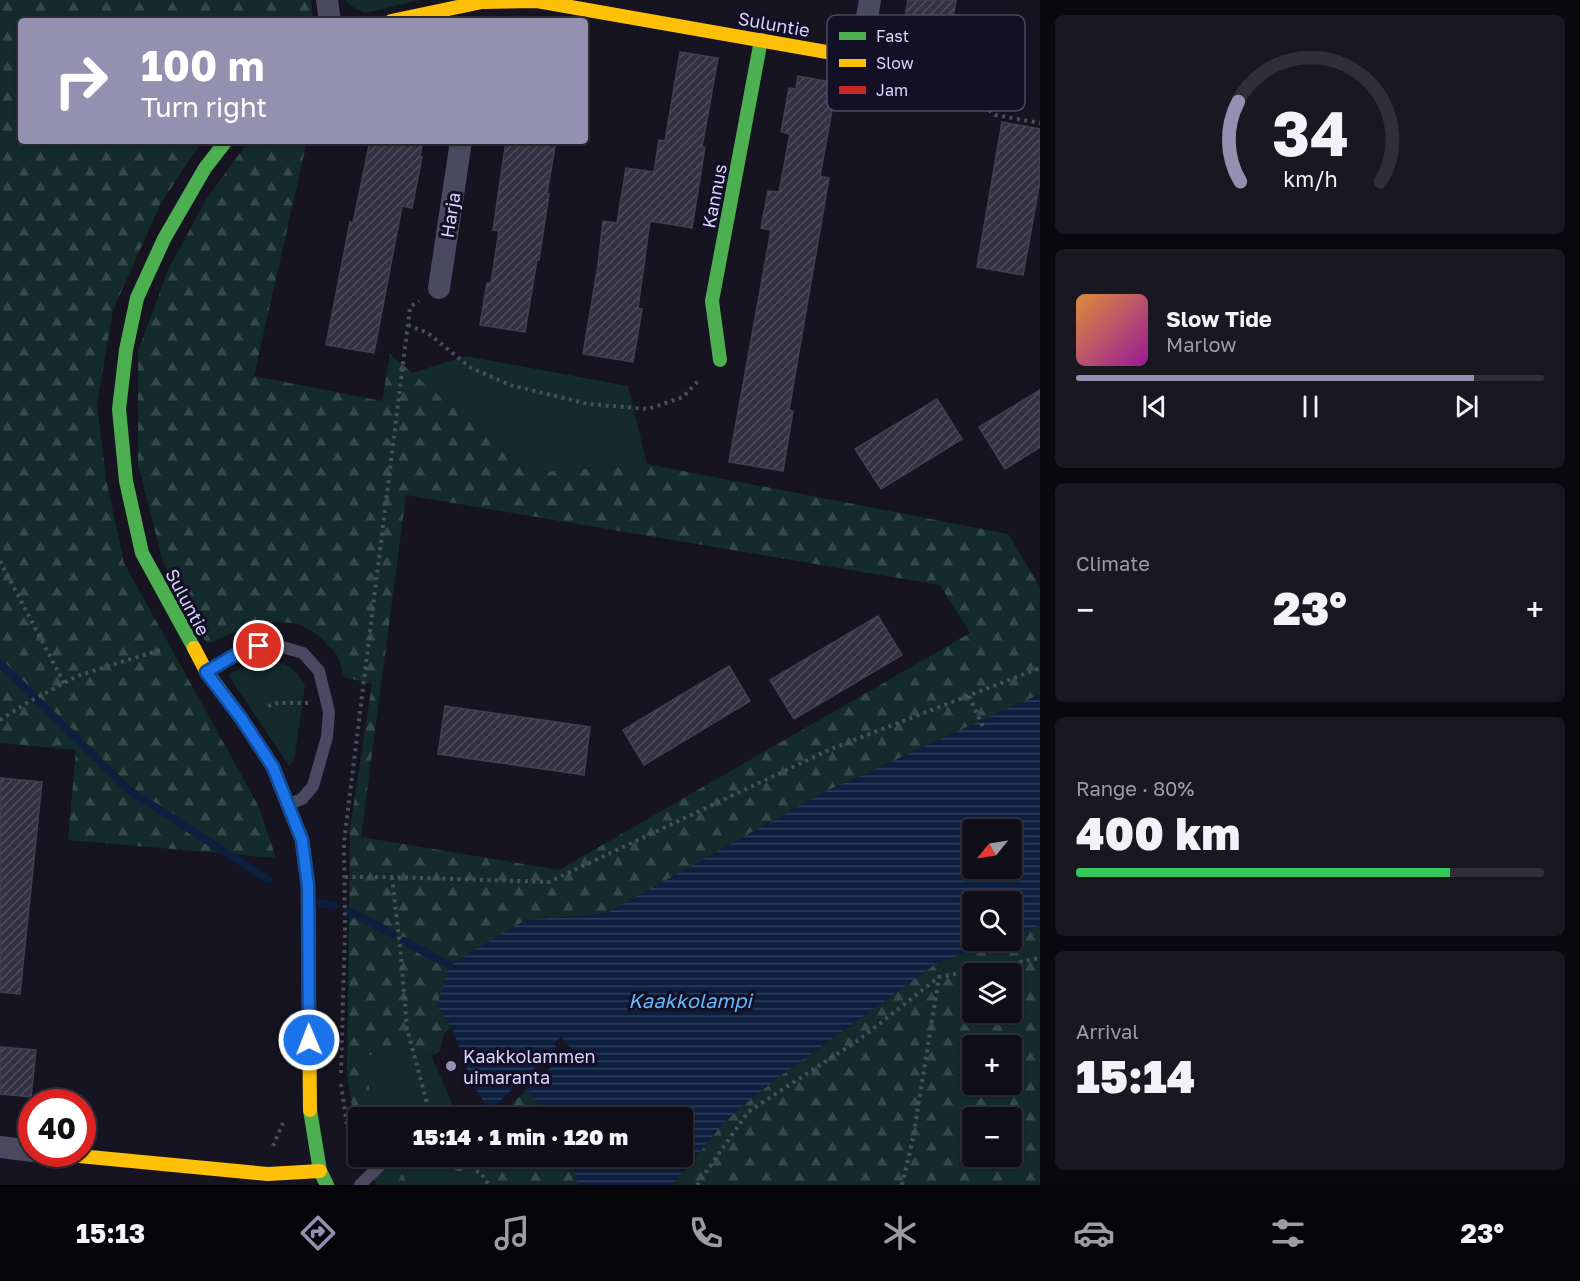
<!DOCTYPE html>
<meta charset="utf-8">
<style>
body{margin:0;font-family:"Golos Text",sans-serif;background:#191821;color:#f1f3f6;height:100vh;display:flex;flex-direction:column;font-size:22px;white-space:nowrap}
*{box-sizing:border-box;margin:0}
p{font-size:20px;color:#9c9ca2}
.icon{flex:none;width:33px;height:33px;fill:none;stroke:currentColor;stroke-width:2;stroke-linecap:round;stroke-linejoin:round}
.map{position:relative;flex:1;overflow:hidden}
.drawer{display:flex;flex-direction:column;gap:15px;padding:15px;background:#09080d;width:540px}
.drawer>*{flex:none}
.guide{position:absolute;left:18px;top:18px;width:570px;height:126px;border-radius:6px;box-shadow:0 2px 4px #0004,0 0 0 2px #302f37;background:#9491b0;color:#fff;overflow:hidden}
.needle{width:39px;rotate:240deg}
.controls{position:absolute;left:962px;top:819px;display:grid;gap:12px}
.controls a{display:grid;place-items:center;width:60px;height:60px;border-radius:6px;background:#100f18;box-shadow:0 2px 4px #0004,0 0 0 2px #302f37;font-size:30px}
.speed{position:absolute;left:18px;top:1089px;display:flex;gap:12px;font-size:30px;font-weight:700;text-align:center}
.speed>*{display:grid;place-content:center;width:78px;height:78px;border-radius:50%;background:#100f18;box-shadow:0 2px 4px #0004,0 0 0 2px #302f37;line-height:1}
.speed .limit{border:9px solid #d22;background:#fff;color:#111}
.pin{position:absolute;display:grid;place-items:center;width:51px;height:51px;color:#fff;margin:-26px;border:3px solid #fff;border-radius:50%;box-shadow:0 2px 6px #0007}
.me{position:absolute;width:66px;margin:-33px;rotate:359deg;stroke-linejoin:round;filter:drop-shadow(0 0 4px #0008)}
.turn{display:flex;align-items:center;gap:21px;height:126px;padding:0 24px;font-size:27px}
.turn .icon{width:78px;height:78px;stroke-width:2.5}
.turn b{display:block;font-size:42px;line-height:51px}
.big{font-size:45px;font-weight:800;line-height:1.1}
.drawer .widget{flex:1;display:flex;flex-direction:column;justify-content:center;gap:9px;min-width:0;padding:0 21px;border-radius:9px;background:#191821}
.drawer .dial{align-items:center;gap:0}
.dial svg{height:156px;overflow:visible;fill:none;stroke:#302f37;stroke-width:7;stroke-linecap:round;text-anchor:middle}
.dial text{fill:#f1f3f6;stroke:none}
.song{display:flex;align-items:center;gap:18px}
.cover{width:72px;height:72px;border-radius:9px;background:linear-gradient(135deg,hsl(30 70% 55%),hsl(300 70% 35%))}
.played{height:6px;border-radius:3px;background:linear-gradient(90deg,#9491b0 85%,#302f37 85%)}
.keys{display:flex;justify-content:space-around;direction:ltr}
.heat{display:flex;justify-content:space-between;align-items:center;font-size:33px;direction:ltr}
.charge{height:9px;border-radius:4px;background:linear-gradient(90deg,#34c759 80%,#302f37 0)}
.trip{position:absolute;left:348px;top:1107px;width:345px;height:60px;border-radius:6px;background:#100f18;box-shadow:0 2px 4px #0004,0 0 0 2px #302f37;font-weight:800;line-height:60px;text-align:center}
.tabs{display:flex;height:96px;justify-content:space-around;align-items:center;background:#06060a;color:#9c9ca2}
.tabs .icon{width:42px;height:42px}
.tabs .active{color:#9491b0}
.tabs b{font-size:27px;color:#f1f3f6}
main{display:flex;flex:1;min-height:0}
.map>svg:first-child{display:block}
.green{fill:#132b2b}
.forest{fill:url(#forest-firs);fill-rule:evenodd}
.water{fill:url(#water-rules);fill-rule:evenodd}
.pier{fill:#161420}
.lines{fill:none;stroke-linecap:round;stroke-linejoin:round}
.stream{stroke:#0c1f3f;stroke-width:8}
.building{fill:url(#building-hatch);stroke:#433f53;stroke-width:1.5}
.path{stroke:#44505d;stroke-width:4;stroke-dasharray:3 4.5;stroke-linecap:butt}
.lane{stroke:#4a4961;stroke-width:12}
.street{stroke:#4a4961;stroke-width:22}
.fast{stroke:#4caf50;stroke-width:14}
.slow{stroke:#ffc107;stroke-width:14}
.jam{stroke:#c62828;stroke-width:14}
.route-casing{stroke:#114b97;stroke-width:15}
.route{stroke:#1a73e8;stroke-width:10}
.poi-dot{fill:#9491b0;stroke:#130f25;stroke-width:2}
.labels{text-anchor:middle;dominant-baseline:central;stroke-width:6;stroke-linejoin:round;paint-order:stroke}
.street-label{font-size:18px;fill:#d8d4fe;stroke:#130f25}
.poi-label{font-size:18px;fill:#d8d4fe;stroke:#130f25;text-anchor:start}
.water-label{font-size:20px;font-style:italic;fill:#64b8fc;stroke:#130f25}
.key{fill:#130f25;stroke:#4e4a66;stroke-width:1.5}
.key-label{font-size:16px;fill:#d8d4fe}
</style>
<main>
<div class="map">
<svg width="1040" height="1185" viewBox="0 0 1040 1185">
<defs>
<pattern id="forest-firs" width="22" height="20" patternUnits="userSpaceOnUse" patternTransform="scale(1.5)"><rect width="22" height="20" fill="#132b2b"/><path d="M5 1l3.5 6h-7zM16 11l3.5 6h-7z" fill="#35494b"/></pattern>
<pattern id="water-rules" width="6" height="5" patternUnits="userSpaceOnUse" patternTransform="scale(1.5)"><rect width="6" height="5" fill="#0c1f3f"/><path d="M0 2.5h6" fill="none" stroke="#2f3f5c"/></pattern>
<pattern id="building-hatch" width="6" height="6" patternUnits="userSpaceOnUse" patternTransform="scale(1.5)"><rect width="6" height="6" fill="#343242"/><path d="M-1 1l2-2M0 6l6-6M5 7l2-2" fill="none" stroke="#514f5e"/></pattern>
</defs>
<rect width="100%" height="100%" fill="#161420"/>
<path class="green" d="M345,0H420L365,13L353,7Z
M466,356L628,386L647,464L530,473L412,373Z
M262,661C288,663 291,664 305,685L295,754L292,763L289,766L228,675L245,666Z
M394,1051L431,1055L454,1108L460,1117H373L365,1056Z
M391,1157H488L498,1169L473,1185H409Z"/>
<path class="forest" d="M0,0H311L313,21H21V141H204L191,157L160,205L113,310L97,404L106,479L124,563L259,807L276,858L68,840L76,750L0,743Z
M249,141H307L254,376L382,401L390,354L530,473L647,464L1008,534L1040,587V694L820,794L607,914L526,920L449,965L437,1006L452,1028L444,1033L440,1052L431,1055L394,1051L365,1056L373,1117L358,1118V1143L347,1076L350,829L372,684L344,677C342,670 340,662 337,655C334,650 328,646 324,641C290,606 245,627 207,644L163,562L138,464V351L168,270L207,198ZM406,495L940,585L970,633L559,870L361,837Z
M1040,925V1185H672L726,1120L776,1079L934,965L999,941L1011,940V936ZM972,974H1011V1012H972ZM972,1046H1011V1084H972ZM972,1118H1011V1156H972Z
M528,1088L547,1117L497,1118Z
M505,1156L571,1157L578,1185H473L498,1169L505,1162Z
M361,1157H391L409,1185H377Z"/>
<path class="water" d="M1040,694V925L1011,936V902H972V940L999,941L934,965L776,1079L726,1120L672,1185H578L571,1157L682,1156V1118L547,1117L528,1089L497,1117H489L485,1105L472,1082L452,1028L437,1006L449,965L526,920L607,913L820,794ZM972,830H1011V868H972Z"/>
<path class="pier" d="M561,1037L575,1052L569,1059L564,1055L497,1117L486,1118L485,1115L557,1048L554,1044Z"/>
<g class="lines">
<path class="stream" d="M0,663L127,789L269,880
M321,903L334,905
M349,911L393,934
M404,941L449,965"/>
</g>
<path class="building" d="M908,0H956L949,42L902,34Z
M680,52L718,58L702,147H705L692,228L650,221L638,308L642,309L633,362L583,354L598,265L603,221L617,223L626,168L654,172L659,140L665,141Z
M798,76L837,83L820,176L829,178L789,410L793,411L783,471L729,462L771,230L761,228L768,191L779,192L790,134L781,132L789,88L796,89Z
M1002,122L1040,129V181L1023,275L977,267Z
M370,141H423L420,156L422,157L412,208L402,206L374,353L326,345L350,222L353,223Z
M506,141H556L547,193L549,194L539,260H537L525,332L480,325L487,283H491L499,231L493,230Z
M1040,390V447L1005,469L979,427Z
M937,399L962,439L881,489L855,449Z
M878,616L902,655L794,719L770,680Z
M729,666L750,701L644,765L623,730Z
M445,706L590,727L584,775L438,754Z
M0,778L42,782L20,994L0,992Z
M0,1047L36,1050L31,1097L0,1094Z"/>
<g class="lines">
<path class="path" d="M989,110L995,115L1040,123
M408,325L428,333L471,368L510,385L588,404L648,409L683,397L700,379
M0,561L64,683
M969,696L984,729
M268,706L278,703H308
M0,720L27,703L77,676L163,649
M345,877H392L549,882L831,749L1040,668
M392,877L401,956L407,1028L431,1118
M341,1073L345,930L344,842L410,307L419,301
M341,1084L350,1145L357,1165
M273,1146L283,1123
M476,1171L481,1173L489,1185
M697,1185L748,1112L860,1039L939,977L1040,958
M902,1185L913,1138L939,977"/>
<path class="lane" d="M207,671L235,655L259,647H282L303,653L319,671L329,712L327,737L313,786L302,799L289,804
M454,1156L459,1165
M360,1185L389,1156"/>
<path class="street" d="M327,0L330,21
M860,58L870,0
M439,288L461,141
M0,1147L32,1151"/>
<path class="fast" d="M720,360L712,301L761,40
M194,648L142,553L126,481L119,409L126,350L137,298L164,239L205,168L226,141
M310,1110L320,1171L327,1185"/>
<path class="slow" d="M391,21L482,2L537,1L889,63
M194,648L206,671L241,718L273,767L302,840L308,886L310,1110
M58,1154L268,1174L320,1171"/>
<path class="jam" d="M889,63L925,69L968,92"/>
</g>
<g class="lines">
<g class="route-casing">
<path id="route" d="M259,646L235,655L206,672L241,718L273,767L302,840L308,886L309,1040"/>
</g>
<use href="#route" class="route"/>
</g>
<circle class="poi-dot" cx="451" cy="1066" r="6"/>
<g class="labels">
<g class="street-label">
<text transform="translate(774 24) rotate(10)">Suluntie</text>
<text transform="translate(714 196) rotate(-79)">Kannus</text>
<text transform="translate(450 215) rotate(-81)">Harja</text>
<text transform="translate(188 602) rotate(62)">Suluntie</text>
</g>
<g class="poi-label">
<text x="463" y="1056">Kaakkolammen<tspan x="463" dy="21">uimaranta</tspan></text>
</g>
<g class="water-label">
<text x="690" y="1000">Kaakkolampi</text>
</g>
</g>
<rect x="827" y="15" width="198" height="96" rx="9" class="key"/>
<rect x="839" y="32" width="27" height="8" fill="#4caf50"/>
<rect x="839" y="59" width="27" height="8" fill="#ffc107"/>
<rect x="839" y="86" width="27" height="8" fill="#c62828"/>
<g class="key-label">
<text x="876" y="42">Fast</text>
<text x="876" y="69">Slow</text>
<text x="876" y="96">Jam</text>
</g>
</svg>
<div class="controls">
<a><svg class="needle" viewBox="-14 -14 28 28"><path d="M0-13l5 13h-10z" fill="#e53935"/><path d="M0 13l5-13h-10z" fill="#9c9ca2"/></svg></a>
<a><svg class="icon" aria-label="search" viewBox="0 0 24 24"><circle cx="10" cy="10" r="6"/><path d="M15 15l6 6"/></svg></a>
<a><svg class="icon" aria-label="layers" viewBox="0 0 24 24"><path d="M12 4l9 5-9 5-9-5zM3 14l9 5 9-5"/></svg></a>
<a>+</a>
<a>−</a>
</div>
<div class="speed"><div class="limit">40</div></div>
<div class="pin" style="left:259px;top:646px;background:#d93025"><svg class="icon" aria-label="arrive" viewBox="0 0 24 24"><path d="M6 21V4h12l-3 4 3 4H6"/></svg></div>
<svg class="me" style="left:309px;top:1040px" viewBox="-20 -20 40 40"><circle r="17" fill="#1a73e8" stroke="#fff" stroke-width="3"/><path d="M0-11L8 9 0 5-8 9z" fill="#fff"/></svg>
<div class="trip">15:14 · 1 min · 120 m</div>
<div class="guide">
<div class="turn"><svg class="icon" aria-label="right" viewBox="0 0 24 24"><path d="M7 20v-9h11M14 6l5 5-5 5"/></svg><div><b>100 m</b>Turn right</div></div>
</div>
</div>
<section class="drawer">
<div class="widget dial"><svg viewBox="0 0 100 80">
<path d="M14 69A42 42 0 1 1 86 69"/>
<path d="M14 69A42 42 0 0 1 13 28" stroke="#9491b0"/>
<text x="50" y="56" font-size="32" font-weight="700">34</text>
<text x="50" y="72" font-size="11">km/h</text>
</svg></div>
<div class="widget">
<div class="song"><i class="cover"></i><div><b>Slow Tide</b><p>Marlow</p></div></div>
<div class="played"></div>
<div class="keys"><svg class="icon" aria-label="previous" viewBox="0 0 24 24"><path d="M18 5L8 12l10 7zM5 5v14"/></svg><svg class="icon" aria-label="pause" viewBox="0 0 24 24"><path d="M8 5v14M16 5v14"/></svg><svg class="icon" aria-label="next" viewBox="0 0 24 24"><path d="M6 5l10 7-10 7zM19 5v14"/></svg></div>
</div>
<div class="widget"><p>Climate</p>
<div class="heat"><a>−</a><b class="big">23°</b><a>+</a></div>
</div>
<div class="widget"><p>Range · 80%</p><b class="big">400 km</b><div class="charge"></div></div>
<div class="widget"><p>Arrival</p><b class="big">15:14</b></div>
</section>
</main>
<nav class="tabs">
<b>15:13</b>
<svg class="icon active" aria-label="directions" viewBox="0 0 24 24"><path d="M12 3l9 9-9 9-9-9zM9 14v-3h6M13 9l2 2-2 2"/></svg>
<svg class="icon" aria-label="music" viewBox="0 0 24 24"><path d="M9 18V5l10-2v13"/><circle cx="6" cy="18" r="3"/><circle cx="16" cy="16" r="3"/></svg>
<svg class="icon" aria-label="phone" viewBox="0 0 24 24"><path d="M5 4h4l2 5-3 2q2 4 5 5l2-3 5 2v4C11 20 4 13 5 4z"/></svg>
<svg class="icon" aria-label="climate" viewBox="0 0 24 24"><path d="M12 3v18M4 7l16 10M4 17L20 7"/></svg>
<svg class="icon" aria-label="car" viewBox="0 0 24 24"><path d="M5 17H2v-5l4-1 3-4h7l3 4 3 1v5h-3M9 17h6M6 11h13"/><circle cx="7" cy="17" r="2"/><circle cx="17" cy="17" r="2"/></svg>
<svg class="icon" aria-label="filters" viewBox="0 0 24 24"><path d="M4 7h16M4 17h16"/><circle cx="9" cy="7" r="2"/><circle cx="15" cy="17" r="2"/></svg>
<b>23°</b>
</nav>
